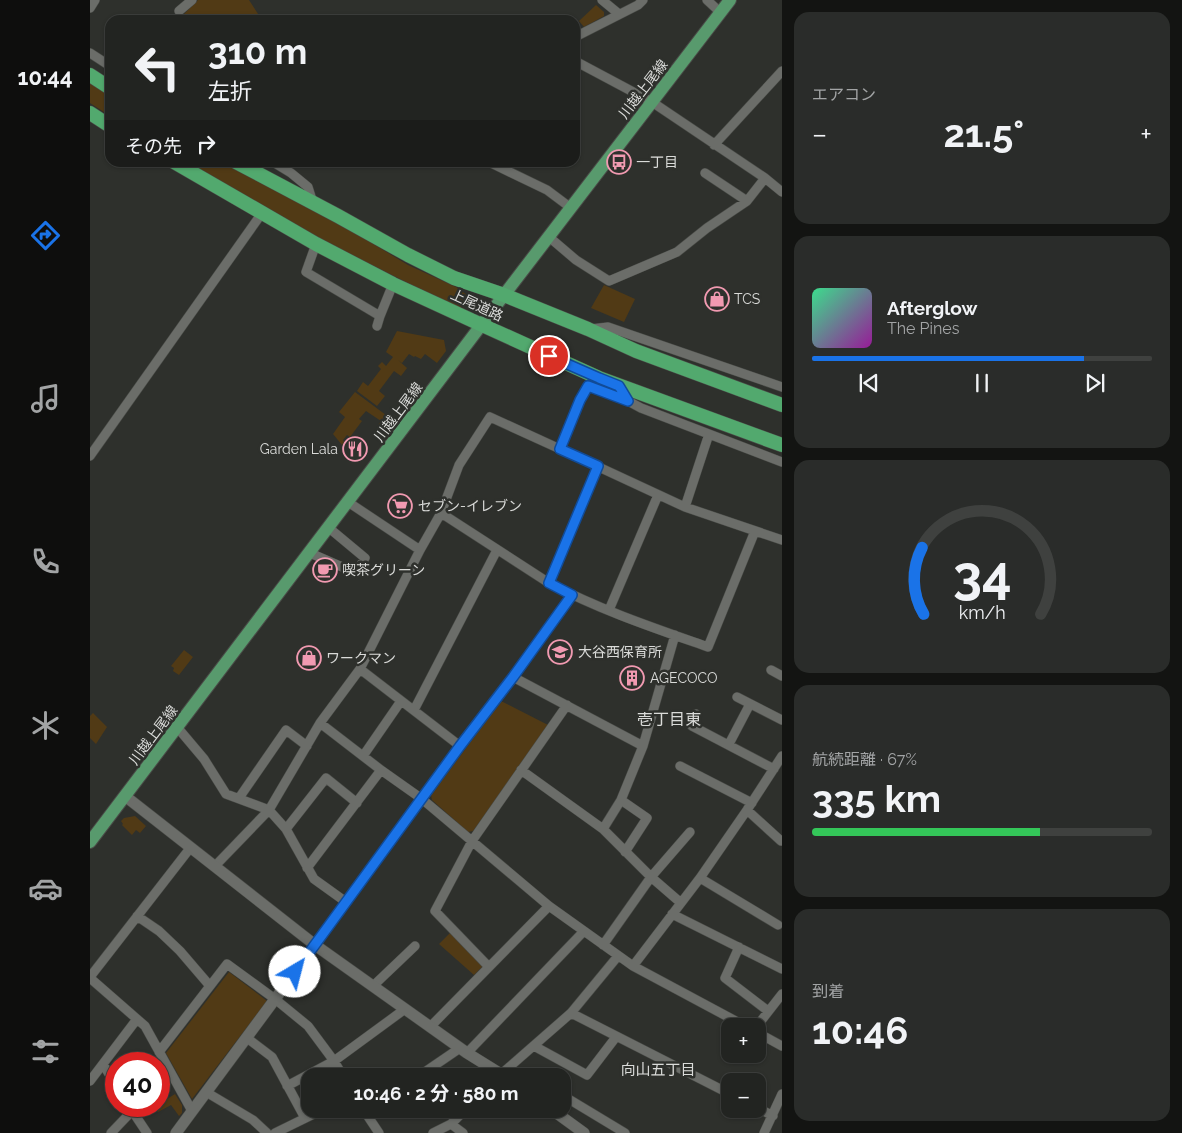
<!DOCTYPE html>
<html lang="ja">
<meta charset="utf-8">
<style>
body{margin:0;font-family:Raleway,"Noto Sans JP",sans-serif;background:#2a2c2a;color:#f1f3f6;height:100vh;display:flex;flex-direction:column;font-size:19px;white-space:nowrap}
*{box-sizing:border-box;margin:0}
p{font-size:16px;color:#a2a4a5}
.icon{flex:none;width:28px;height:28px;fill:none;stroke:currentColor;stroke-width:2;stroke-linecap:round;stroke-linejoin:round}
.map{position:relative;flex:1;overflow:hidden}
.panel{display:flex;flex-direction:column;gap:12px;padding:12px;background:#131412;width:400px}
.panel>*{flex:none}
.top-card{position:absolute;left:15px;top:15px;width:475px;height:152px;border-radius:15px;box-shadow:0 1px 4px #0004,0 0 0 1px #3f413f;background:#222421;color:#f1f3f6;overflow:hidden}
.tools{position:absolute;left:631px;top:1018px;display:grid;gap:10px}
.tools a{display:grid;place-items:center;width:45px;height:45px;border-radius:10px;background:#222421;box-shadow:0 1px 4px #0004,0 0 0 1px #3f413f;font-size:25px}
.speed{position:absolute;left:15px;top:1052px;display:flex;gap:10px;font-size:25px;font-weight:700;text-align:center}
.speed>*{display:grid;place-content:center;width:65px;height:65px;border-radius:50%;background:#222421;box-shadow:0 1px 4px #0004,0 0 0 1px #3f413f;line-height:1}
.speed .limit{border:8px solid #d22;background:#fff;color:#111}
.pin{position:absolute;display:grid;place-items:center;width:42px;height:42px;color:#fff;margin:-21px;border:2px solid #fff;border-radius:50%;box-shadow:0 1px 5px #0007}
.me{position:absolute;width:55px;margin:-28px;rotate:37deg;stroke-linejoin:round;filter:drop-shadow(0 0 4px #0008)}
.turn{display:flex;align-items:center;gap:18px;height:105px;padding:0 20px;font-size:22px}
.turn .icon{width:65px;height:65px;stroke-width:2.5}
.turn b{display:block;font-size:35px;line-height:42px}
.then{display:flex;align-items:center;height:48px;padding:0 20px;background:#0003;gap:10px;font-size:19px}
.big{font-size:38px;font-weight:700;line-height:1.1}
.panel .tile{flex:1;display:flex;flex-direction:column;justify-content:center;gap:8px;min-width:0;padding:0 18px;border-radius:15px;background:#2a2c2a}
.panel .dial{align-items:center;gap:0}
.dial svg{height:130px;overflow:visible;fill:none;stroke:#3f413f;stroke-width:7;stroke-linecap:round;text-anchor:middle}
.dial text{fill:#f1f3f6;stroke:none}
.song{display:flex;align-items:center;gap:15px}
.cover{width:60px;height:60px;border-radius:8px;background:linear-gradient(135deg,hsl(150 70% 55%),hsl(300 70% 35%))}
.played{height:5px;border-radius:2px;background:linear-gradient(90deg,#1a73e8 80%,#3f413f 80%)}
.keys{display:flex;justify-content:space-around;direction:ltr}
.heat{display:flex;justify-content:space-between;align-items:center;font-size:28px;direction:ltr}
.charge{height:8px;border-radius:4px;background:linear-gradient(90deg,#34c759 67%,#3f413f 0)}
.trip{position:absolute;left:211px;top:1068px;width:270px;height:50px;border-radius:15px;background:#222421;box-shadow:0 1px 4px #0004,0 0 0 1px #3f413f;font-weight:700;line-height:50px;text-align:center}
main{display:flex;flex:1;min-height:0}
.dock{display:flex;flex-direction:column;width:90px;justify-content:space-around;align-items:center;background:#0e0e0d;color:#a2a4a5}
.dock .icon{width:35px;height:35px}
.dock .on{color:#1a73e8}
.dock b{font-size:22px;color:#f1f3f6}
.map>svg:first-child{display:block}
.green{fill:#513a15}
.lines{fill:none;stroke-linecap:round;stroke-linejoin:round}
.minor-casing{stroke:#494b47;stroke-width:10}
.tertiary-casing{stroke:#494b47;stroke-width:12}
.primary-casing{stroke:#494b47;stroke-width:14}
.trunk-casing{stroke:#494b47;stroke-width:15}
.minor{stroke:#6b6d69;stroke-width:9}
.tertiary{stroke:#6b6d69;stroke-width:11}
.primary{stroke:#589a6d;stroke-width:12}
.trunk{stroke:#52a96e;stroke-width:14}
.route-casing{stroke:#114b97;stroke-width:12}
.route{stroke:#1a73e8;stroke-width:9}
.labels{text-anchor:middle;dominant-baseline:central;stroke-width:5;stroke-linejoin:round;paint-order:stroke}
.street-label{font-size:14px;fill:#dadbd9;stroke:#2e302c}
.poi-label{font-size:14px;fill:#dadbd9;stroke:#2e302c;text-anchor:start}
.neighbourhood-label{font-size:15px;fill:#dadbd9;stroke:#2e302c}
.quarter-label{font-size:16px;fill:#dadbd9;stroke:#2e302c}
</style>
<main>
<nav class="dock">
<b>10:44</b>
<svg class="icon on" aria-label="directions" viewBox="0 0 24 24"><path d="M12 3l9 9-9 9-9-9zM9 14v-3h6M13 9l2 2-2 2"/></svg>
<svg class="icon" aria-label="music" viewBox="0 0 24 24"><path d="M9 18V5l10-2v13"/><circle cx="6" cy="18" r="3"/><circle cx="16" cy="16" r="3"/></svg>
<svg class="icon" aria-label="phone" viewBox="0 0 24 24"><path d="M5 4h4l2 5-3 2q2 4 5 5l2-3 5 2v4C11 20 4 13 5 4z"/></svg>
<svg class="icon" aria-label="climate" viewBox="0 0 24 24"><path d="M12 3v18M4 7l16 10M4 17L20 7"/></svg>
<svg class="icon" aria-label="car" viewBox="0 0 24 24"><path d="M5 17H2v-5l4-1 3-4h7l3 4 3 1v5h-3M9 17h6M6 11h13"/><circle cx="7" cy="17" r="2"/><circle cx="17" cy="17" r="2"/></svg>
<svg class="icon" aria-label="filters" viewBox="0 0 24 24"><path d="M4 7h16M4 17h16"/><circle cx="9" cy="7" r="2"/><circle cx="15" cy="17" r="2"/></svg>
</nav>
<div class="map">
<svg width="692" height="1133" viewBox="0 0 692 1133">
<rect width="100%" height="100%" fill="#2e302c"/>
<path class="green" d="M108,0H159L172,20H88Z
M506,5L514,12V16L494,27L489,21Z
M0,82L20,94V116L0,103Z
M99,163H139L267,234L318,265L366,287L381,298L373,308L358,303L236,242Z
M514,285L545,299L534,322L501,308Z
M307,331L354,340L356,351L347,363L335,354L331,359L325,356L324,357L319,354L312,363L308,360L317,368L311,376L304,371L289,391L295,396L287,406L267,391L273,382L278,386L291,369L288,366L292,362L296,366L303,357L296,352Z
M265,392L304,421L296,431L288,425L291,421L276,411L269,419L272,421L260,437L257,435L253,440L254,442L252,445L243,434L255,417L249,412Z
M94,650L103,657L89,675L83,671L84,668L81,666Z
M411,701L460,726L383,831L378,832L342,800L341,795Z
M3,713L17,727L6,744L0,738V716Z
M45,816L56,826L50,833L46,830L42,835L32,825L33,824L31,821L34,818Z
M361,932L392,963V967L384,975L349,944Z
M139,972L177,1001L102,1099L76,1053Z
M85,1094L92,1105V1113L89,1116L81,1105L68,1112L64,1107L69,1106V1104Z"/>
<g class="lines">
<g class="minor-casing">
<path id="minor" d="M512,0L529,14
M617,0L631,13
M0,8L5,0
M89,11L102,0
M485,37L548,5L553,0
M0,53L20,66
M485,61L562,102L675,178L692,192
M624,145L692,71
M183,162L201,173L218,187L223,203
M399,162L457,190L481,208
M615,173L657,201
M459,237L486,260L519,281L587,252L617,228L657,201L675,178
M226,244L216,272L290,316
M287,326L290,316L303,284
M501,329L518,327L692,387
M529,386L538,401L551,408L692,462
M470,449L490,400L498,386L538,401
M0,456L172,213
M508,466L459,583C510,610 564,628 618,647L665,531
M258,502L330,550
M595,507L619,434
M351,513L459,583
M220,553L266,573L275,558L239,528
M519,610L568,495
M270,669L370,746
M681,670L692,676
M423,677L553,746L585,635
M647,697L692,720
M324,710L407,550
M606,714L602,726L684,769
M230,723L291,770L332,799L459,906L543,966L655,1026
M87,727L114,759L136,794L179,810L196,829L224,879L256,902
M639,744L660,704
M273,756L311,701
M590,766L662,803
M431,770L513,829L531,800L553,746
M149,798L196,730L217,746
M531,800L557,818L535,852
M657,810L691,841
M196,829L236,778L267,803
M513,829L561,877L591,903
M125,866L179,810L230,723L270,669L330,550L351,513L369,465L400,417L470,449L595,507L692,540
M217,868L291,770
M610,878L688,925
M582,914L692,969
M47,916L69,931L90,951L120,986
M225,945L370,746L423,677L482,595
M513,945L561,877L600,832
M649,947L635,978L678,1011
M543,966L610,878L657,810L692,756
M399,967L345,911L382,841L477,705
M0,977L101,847
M0,978L55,1026L102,1111
M283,986L325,946
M481,1013L640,1094
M667,1026L692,994
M340,1027L459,906
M668,1033L692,1046
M157,1038L182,1057L215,1118
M444,1046L497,1075L526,1037
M69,1052L137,964L185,999L218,1026L244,1061L253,1076
M377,1053L494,931
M13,1064L26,1086
M329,1076L370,1048
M409,1076L481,1013L528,956
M0,1081L47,1019
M197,1086L244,1061L315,1009
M116,1092L163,1120L177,1133
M472,1095L535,1133
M39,1106L57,1133
M668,1108L683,1116
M273,1109L289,1133
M361,1124L373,1133
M21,1133L42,1111
M185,1133L234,1109
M343,1133L361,1124L376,1109
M674,1133L692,1094"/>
</g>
<g class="tertiary-casing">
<path id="tertiary" d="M35,796L225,945L377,1053L414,1076
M461,1109L494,1133
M86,1133L225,945"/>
</g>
<g class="primary-casing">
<path id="primary" d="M0,842L414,295L640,0"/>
</g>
<g class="trunk-casing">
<path id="trunk" d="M0,75L20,88
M0,113L20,126
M84,162L226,244L303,284L392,325L509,378L692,445
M146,162L248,216L318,255L364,278L414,295L498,329L546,351L692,405"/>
</g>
<use href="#minor" class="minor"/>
<use href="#tertiary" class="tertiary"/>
<use href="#primary" class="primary"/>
<use href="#trunk" class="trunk"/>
</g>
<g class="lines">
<g class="route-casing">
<path id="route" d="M205,972L370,746L423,677L482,595L459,583L508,466L470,449L490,400L498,386L538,401L529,386L509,378L459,356"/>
</g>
<use href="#route" class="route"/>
</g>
<defs>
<g id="bus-ring" transform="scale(1.25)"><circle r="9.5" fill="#2e302c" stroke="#f19ab1" stroke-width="1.5"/><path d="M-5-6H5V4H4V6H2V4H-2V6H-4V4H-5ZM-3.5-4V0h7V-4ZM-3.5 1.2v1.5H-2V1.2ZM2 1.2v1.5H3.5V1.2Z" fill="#f19ab1"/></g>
<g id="shop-ring" transform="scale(1.25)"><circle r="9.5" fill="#2e302c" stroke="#f19ab1" stroke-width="1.5"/><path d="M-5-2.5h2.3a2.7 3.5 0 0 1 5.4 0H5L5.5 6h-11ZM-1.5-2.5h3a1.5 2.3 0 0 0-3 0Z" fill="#f19ab1"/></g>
<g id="restaurant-ring" transform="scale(1.25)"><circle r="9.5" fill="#2e302c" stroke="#f19ab1" stroke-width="1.5"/><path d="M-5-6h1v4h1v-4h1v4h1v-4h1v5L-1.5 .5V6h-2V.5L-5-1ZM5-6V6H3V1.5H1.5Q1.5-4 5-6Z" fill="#f19ab1"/></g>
<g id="supermarket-ring" transform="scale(1.25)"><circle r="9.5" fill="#2e302c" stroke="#f19ab1" stroke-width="1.5"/><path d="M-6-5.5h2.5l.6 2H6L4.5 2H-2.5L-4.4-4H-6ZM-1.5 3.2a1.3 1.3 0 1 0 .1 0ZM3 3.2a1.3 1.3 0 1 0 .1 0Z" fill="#f19ab1"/></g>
<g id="cafe-ring" transform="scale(1.25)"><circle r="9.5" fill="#2e302c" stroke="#f19ab1" stroke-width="1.5"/><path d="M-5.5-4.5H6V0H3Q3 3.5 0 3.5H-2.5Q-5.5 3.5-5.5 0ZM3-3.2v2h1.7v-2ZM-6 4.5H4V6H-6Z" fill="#f19ab1"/></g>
<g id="school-ring" transform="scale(1.25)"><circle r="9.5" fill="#2e302c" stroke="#f19ab1" stroke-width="1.5"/><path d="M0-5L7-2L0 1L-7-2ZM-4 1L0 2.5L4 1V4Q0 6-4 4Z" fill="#f19ab1"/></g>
<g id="building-ring" transform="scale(1.25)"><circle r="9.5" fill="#2e302c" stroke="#f19ab1" stroke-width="1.5"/><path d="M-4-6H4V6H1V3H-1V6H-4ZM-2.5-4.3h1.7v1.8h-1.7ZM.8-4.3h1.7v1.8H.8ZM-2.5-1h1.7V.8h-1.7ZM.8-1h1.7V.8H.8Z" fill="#f19ab1"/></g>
</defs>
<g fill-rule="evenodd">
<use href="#bus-ring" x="529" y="162"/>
<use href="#shop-ring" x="627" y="299"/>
<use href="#restaurant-ring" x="265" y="449"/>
<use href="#supermarket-ring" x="310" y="506"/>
<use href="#cafe-ring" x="235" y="570"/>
<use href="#school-ring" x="470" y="652"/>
<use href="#shop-ring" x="219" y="658"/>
<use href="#building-ring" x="542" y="678"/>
</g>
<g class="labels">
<g class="street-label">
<text transform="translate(553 89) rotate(-52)">川越上尾線</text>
<text transform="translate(387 305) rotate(25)">上尾道路</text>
<text transform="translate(308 412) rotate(-53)">川越上尾線</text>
<text transform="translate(63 735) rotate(-53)">川越上尾線</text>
</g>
<g class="poi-label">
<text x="546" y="162">一丁目</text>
<text x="644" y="299">TCS</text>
<text x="248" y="449" text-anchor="end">Garden Lala</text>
<text x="328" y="506">セブン-イレブン</text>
<text x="252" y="570">喫茶グリーン</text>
<text x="488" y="652">大谷西保育所</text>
<text x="236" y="658">ワークマン</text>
<text x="560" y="678">AGECOCO</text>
</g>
<g class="neighbourhood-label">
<text x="568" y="1070">向山五丁目</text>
</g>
<g class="quarter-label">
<text x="579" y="719">壱丁目東</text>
</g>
</g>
</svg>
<div class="tools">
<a>+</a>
<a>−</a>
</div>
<div class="speed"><div class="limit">40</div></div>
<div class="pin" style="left:459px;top:356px;background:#d93025"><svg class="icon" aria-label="arrive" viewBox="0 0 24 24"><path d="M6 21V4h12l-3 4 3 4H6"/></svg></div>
<svg class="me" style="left:205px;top:972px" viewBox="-20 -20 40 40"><circle r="19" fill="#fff"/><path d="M0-13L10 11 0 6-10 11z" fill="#1a73e8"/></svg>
<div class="trip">10:46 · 2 分 · 580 m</div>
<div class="top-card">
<div class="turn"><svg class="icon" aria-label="left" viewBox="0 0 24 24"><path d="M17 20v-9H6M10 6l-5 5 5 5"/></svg><div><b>310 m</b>左折</div></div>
<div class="then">その先<svg class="icon" aria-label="right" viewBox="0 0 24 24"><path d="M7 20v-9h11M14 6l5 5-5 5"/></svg></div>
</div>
</div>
<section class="panel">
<div class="tile"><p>エアコン</p>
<div class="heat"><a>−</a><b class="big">21.5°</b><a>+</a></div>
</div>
<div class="tile">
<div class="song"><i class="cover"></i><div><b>Afterglow</b><p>The Pines</p></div></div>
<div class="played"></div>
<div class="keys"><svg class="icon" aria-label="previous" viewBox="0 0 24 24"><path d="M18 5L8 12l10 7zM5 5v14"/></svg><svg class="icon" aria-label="pause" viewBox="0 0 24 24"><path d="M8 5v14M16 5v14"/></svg><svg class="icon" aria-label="next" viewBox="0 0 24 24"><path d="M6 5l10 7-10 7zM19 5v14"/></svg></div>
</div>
<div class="tile dial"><svg viewBox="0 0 100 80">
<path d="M14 69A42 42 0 1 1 86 69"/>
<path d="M14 69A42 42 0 0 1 13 28" stroke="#1a73e8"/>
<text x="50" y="56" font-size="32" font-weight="700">34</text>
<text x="50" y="72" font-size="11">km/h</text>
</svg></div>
<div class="tile"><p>航続距離 · 67%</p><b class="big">335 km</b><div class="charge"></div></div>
<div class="tile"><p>到着</p><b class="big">10:46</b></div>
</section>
</main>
